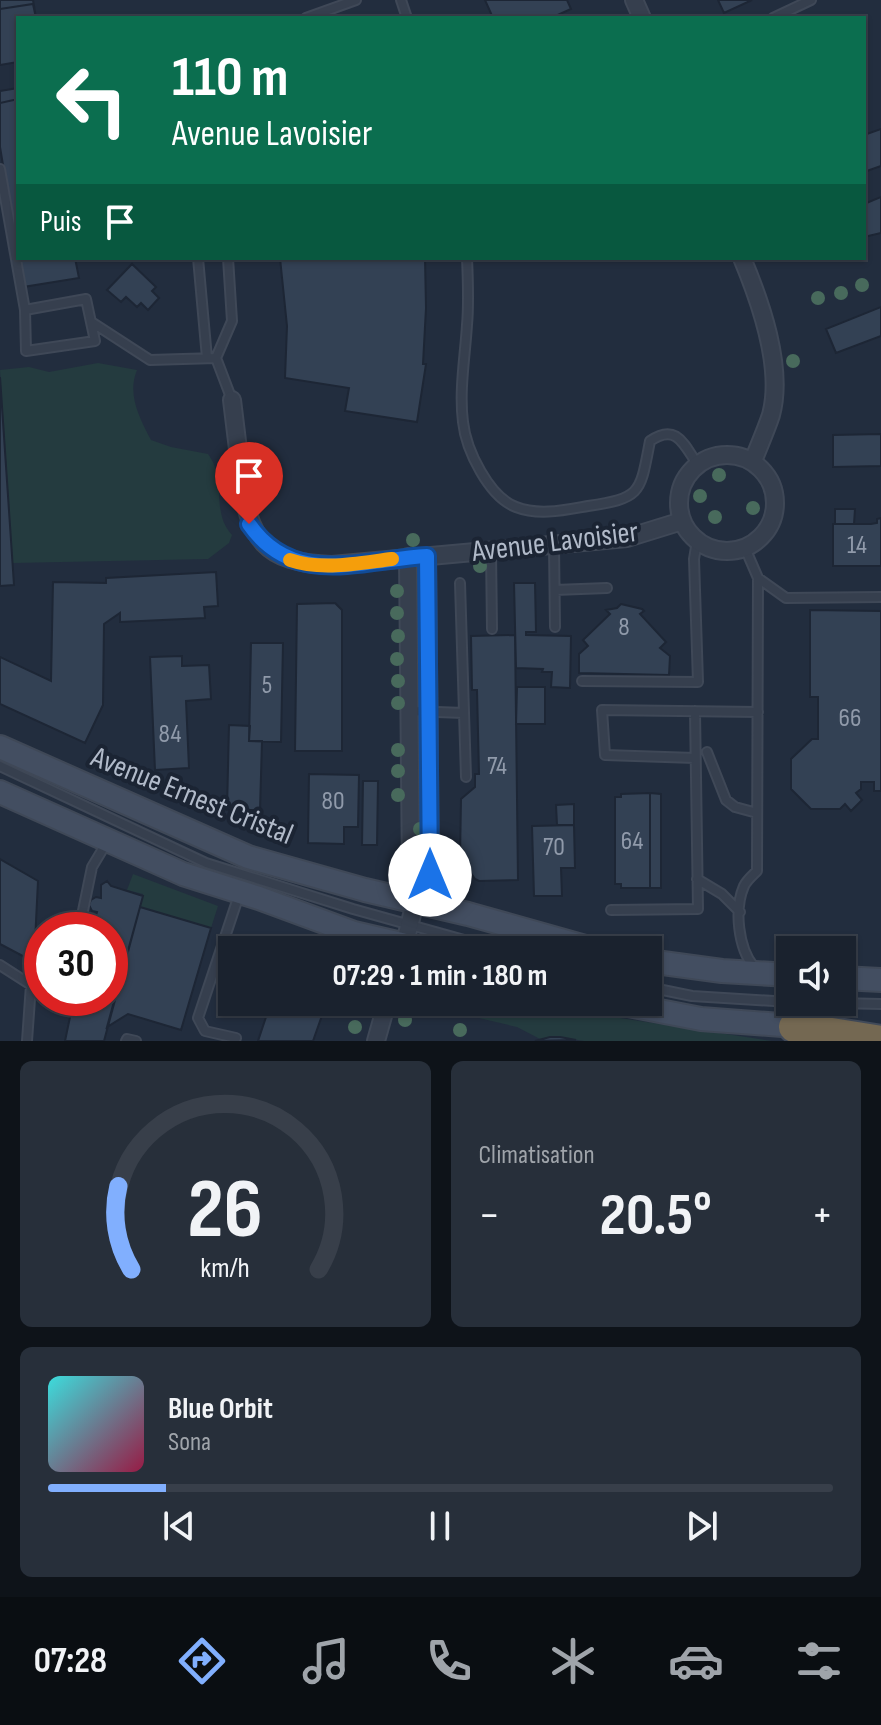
<!DOCTYPE html>
<html lang="fr">
<meta charset="utf-8">
<style>
body{margin:0;font-family:"Sofia Sans Condensed",sans-serif;background:#272f3a;color:#f1f3f6;height:100vh;display:flex;flex-direction:column;font-size:30px;white-space:nowrap}
*{box-sizing:border-box;margin:0}
p{font-size:26px;color:#9fa4aa}
.icon{flex:none;width:44px;height:44px;fill:none;stroke:currentColor;stroke-width:2;stroke-linecap:round;stroke-linejoin:round}
.map{position:relative;height:1041px;overflow:hidden}
.side{display:flex;flex-direction:column;gap:20px;padding:20px;background:#0e1319;flex:1}
.side>*{flex:none}
.banner{position:absolute;left:16px;top:16px;width:850px;height:244px;border-radius:0px;box-shadow:0 2px 6px #0004,0 0 0 2px #383f4a;background:#0b6e4f;color:#fff;overflow:hidden}
.controls{position:absolute;left:776px;top:936px;display:grid;gap:16px}
.controls a{display:grid;place-items:center;width:80px;height:80px;border-radius:0px;background:#1a222e;box-shadow:0 2px 6px #0004,0 0 0 2px #383f4a;font-size:40px}
.speed{position:absolute;left:24px;top:912px;display:flex;gap:16px;font-size:40px;font-weight:700;text-align:center}
.speed>*{display:grid;place-content:center;width:104px;height:104px;border-radius:50%;background:#1a222e;box-shadow:0 2px 6px #0004,0 0 0 2px #383f4a;line-height:1}
.speed .limit{border:12px solid #d22;background:#fff;color:#111}
.pin{position:absolute;display:grid;place-items:center;width:68px;height:68px;color:#fff;margin:-82px -34px;border-radius:50% 50% 50% 0;rotate:-45deg;box-shadow:0 0 8px #0007}
.pin .icon{rotate:45deg}
.me{position:absolute;width:88px;margin:-44px;rotate:0deg;stroke-linejoin:round;filter:drop-shadow(0 0 6px #0008)}
.turn{display:flex;align-items:center;gap:28px;height:168px;padding:0 24px;font-size:36px}
.turn .icon{width:104px;height:104px;stroke-width:2.5}
.turn b{display:block;font-size:56px;line-height:68px}
.then{display:flex;align-items:center;height:76px;padding:0 24px;background:#0003;gap:16px;font-size:30px}
.big{font-size:60px;font-weight:700;line-height:1.1}
.side .card{flex:1;display:flex;flex-direction:column;justify-content:center;gap:12px;min-width:0;padding:0 28px;border-radius:12px;background:#272f3a}
.side .dial{align-items:center;gap:0}
.dial svg{height:208px;overflow:visible;fill:none;stroke:#383f4a;stroke-width:7;stroke-linecap:round;text-anchor:middle}
.dial text{fill:#f1f3f6;stroke:none}
.song{display:flex;align-items:center;gap:24px}
.cover{width:96px;height:96px;border-radius:12px;background:linear-gradient(135deg,hsl(180 70% 55%),hsl(340 70% 35%))}
.played{height:8px;border-radius:4px;background:linear-gradient(90deg,#81affe 15%,#383f4a 15%)}
.keys{display:flex;justify-content:space-around;direction:ltr}
.heat{display:flex;justify-content:space-between;align-items:center;font-size:44px;direction:ltr}
.side .tiles{flex:1;display:grid;gap:20px;grid-template-columns:1fr 1fr}
.card:last-child{grid-column:span 2}
.trip{position:absolute;left:218px;top:936px;width:444px;height:80px;border-radius:0px;background:#1a222e;box-shadow:0 2px 6px #0004,0 0 0 2px #383f4a;font-weight:700;line-height:80px;text-align:center}
.menu{display:flex;height:128px;justify-content:space-around;align-items:center;background:#0a0e12;color:#9fa4aa}
.menu .icon{width:56px;height:56px}
.menu .current{color:#81affe}
.menu b{font-size:36px;color:#f1f3f6}
.map>svg:first-child{display:block}
.green{fill:#243b3f}
.building{fill:#334154;stroke:#1d2635;stroke-width:2}
.lines{fill:none;stroke-linecap:round;stroke-linejoin:round}
.lane-casing{stroke:#3f4857;stroke-width:12}
.street-casing{stroke:#3f4857;stroke-width:20}
.secondary-casing{stroke:#3f4857;stroke-width:26}
.highway-casing{stroke:#414a59;stroke-width:34}
.lane{stroke:#363f4e;stroke-width:8}
.street{stroke:#363f4e;stroke-width:16}
.secondary{stroke:#434e61;stroke-width:22}
.highway{stroke:#746852;stroke-width:30}
.tree{fill:#486a5c}
.route-casing{stroke:#114b97;stroke-width:20}
.route{stroke:#1a73e8;stroke-width:14}
.slow{stroke:#f59e0b;stroke-width:14}
.labels{text-anchor:middle;dominant-baseline:central;stroke-width:8;stroke-linejoin:round;paint-order:stroke}
.number-label{font-size:26px;fill:#909aaa}
.street-label{font-size:30px;fill:#b1bac9;stroke:#1b2433}
</style>
<div class="map">
<svg width="881" height="1041" viewBox="0 0 881 1041">
<rect width="100%" height="100%" fill="#222d3e"/>
<path class="green" d="M98,363L137,370C127,394 139,417 151,440L171,447L208,454C228,481 210,511 232,535L229,543L208,559L13,563L0,370L29,367L49,372Z
M133,874L218,906L211,928L140,907L143,894L127,890Z
M422,1002H545L600,1015L772,1041H584L559,1037L540,1039L517,1027L428,1006Z"/>
<path class="building" d="M0,0H33L36,18H18V62L0,65Z
M485,0H567L571,9L551,18H493Z
M718,0H752L724,13Z
M33,4L36,18H18V62L0,65V9Z
M18,88V256L0,147V91Z
M18,99V244H16L0,147V103Z
M881,129V166L864,172V135Z
M881,197V233L864,237V204Z
M18,258H75L79,278L23,287Z
M280,258H425L426,308L423,364H426L417,422L345,411L349,388L285,378L287,326Z
M132,264L156,287L152,291L159,298L148,310L141,303L137,307L126,297L121,302L107,290Z
M881,307V336L836,353L826,329Z
M0,377L14,585L0,586Z
M881,434V466L833,467V435Z
M835,509H855L854,524H835Z
M881,518V566H833V524H871L877,523V519Z
M216,572L218,606L204,607L205,618L120,622V613L104,624L103,705L85,743L0,704V657L51,681L53,582L106,583V578Z
M514,583H535L536,632H526V635L571,636L570,688L551,687L552,672H542L543,669L516,668Z
M335,603L342,610V751H295L297,604Z
M621,604L642,609L644,611L640,614L666,642L660,648L670,656L669,675L579,673V654L588,646L583,640L610,614L606,610L617,608Z
M810,610L881,611V791H874V782H861V789L856,793L862,800L851,811L845,804L840,809H811L791,789V759L812,739H818V697H810Z
M515,635L518,880L479,881L475,879L460,857L461,799L475,787V774H479L477,690H472L471,636Z
M251,643H283L281,742L249,741Z
M182,656V666L209,665L211,699L186,701L189,768L155,770L150,657Z
M517,687H545V724H516Z
M229,725L250,726L249,741H262L260,810H227Z
M309,774L359,775L358,827H344V844L308,843Z
M363,781H378L377,845H362Z
M650,793V888H621V884H615V797H621V794Z
M650,793L661,794V888H650Z
M574,804V825H557L556,805Z
M574,825L575,868H561L562,896H534L532,826Z
M0,859L38,881L34,962L0,944Z
M107,881L111,886L143,896L104,1041H65L74,998H110V930H92L97,912L92,911L89,905L91,900L96,897L101,898V885Z
M140,907L211,928L181,1030L128,1014L107,1027Z
M271,1002H322L321,1006L325,1007L313,1041H258Z
M550,1037H560L576,1040L535,1041Z"/>
<g class="lines">
<g class="lane-casing">
<path id="lane" d="M401,0L407,18
M306,18L356,0
M773,18L811,0
M0,169L25,310L26,351L95,341L86,299L25,310
M198,258L207,358
M228,258L232,321L216,358L232,400
M467,258C468,280 469,303 467,325C465,357 459,391 463,422C466,450 489,497 516,507C539,516 565,510 588,506C642,498 640,493 650,441C676,423 684,444 697,464
M93,323L150,360L216,358
M554,546L555,627
M745,548L758,578L757,871C752,876 747,880 744,886C734,909 738,948 754,967
M491,552L492,629
M758,578L786,598L881,597
M460,583L466,777
M555,590L607,588
M582,681L698,682L694,559L697,541
M410,711L464,713
M707,752L726,800L735,807L757,813
M695,758L605,755L602,710L758,712
M0,766L206,863L353,909L500,950
M697,879L722,894L740,912
M611,910L698,909L695,711
M79,930L92,867L107,842
M0,965L31,985L27,1041
M648,987L692,996L790,1002
M792,1002L881,1004
M236,1038L205,1031L198,1018L240,892
M126,1041L127,1039L136,1041"/>
</g>
<g class="street-casing">
<path id="street" d="M634,0L642,18
M742,258C760,301 784,367 771,415C766,430 759,446 753,461
M232,400C235,424 238,449 241,474C248,539 264,563 332,565L627,538L682,521
M679 503a48 48 0 1 1 96 0a48 48 0 1 1-96 0Z
M408,557L411,875L419,887
M403,950L419,887L430,875L427,556
M376,1041L387,1002"/>
</g>
<g class="secondary-casing">
<path id="secondary" d="M0,747L248,857L365,890L468,914L596,950
M0,792L183,874L259,898L354,933L427,950
M648,961L722,971L790,975
M842,978L881,980
M613,1002L701,1019L808,1027"/>
</g>
<g class="highway-casing">
<path id="highway" d="M794,1027L881,1041"/>
</g>
<use href="#lane" class="lane"/>
<use href="#street" class="street"/>
<use href="#secondary" class="secondary"/>
<use href="#highway" class="highway"/>
</g>
<g class="tree">
<circle cx="862" cy="285" r="7"/>
<circle cx="841" cy="293" r="7"/>
<circle cx="818" cy="298" r="7"/>
<circle cx="793" cy="361" r="7"/>
<circle cx="719" cy="475" r="7"/>
<circle cx="700" cy="496" r="7"/>
<circle cx="753" cy="508" r="7"/>
<circle cx="715" cy="517" r="7"/>
<circle cx="413" cy="540" r="7"/>
<circle cx="480" cy="566" r="7"/>
<circle cx="397" cy="591" r="7"/>
<circle cx="397" cy="613" r="7"/>
<circle cx="398" cy="636" r="7"/>
<circle cx="397" cy="659" r="7"/>
<circle cx="398" cy="681" r="7"/>
<circle cx="398" cy="703" r="7"/>
<circle cx="398" cy="750" r="7"/>
<circle cx="398" cy="771" r="7"/>
<circle cx="398" cy="795" r="7"/>
<circle cx="420" cy="829" r="7"/>
<circle cx="405" cy="1020" r="7"/>
<circle cx="355" cy="1027" r="7"/>
<circle cx="460" cy="1030" r="7"/>
</g>
<g class="lines">
<g class="route-casing">
<path id="route" d="M249,524C293,588 361,560 427,556L430,875"/>
</g>
<use href="#route" class="route"/>
<path class="slow" d="M290,560C322,571 359,563 392,559"/>
</g>
<g class="labels">
<g class="number-label">
<text x="857" y="545">14</text>
<text x="624" y="627">8</text>
<text x="267" y="685">5</text>
<text x="850" y="718">66</text>
<text x="170" y="734">84</text>
<text x="497" y="766">74</text>
<text x="333" y="801">80</text>
<text x="632" y="841">64</text>
<text x="554" y="847">70</text>
</g>
<g class="street-label">
<text transform="translate(555 542) rotate(-7)">Avenue Lavoisier</text>
<text transform="translate(192 796) rotate(22)">Avenue Ernest Cristal</text>
</g>
</g>
</svg>
<div class="controls">
<a><svg class="icon" aria-label="sound" viewBox="0 0 24 24"><path d="M4 9h4l5-4v14l-5-4H4zM17 9q2 3 0 6"/></svg></a>
</div>
<div class="speed"><div class="limit">30</div></div>
<div class="pin" style="left:249px;top:524px;background:#d93025"><svg class="icon" aria-label="arrive" viewBox="0 0 24 24"><path d="M6 21V4h12l-3 4 3 4H6"/></svg></div>
<svg class="me" style="left:430px;top:875px" viewBox="-20 -20 40 40"><circle r="19" fill="#fff"/><path d="M0-13L10 11 0 6-10 11z" fill="#1a73e8"/></svg>
<div class="trip">07:29 · 1 min · 180 m</div>
<div class="banner">
<div class="turn"><svg class="icon" aria-label="left" viewBox="0 0 24 24"><path d="M17 20v-9H6M10 6l-5 5 5 5"/></svg><div><b>110 m</b>Avenue Lavoisier</div></div>
<div class="then">Puis<svg class="icon" aria-label="arrive" viewBox="0 0 24 24"><path d="M6 21V4h12l-3 4 3 4H6"/></svg></div>
</div>
</div>
<section class="side">
<div class="tiles">
<div class="card dial"><svg viewBox="0 0 100 80">
<path d="M14 69A42 42 0 1 1 86 69"/>
<path d="M14 69A42 42 0 0 1 9 37" stroke="#81affe"/>
<text x="50" y="56" font-size="32" font-weight="700">26</text>
<text x="50" y="72" font-size="11">km/h</text>
</svg></div>
<div class="card"><p>Climatisation</p>
<div class="heat"><a>−</a><b class="big">20.5°</b><a>+</a></div>
</div>
<div class="card">
<div class="song"><i class="cover"></i><div><b>Blue Orbit</b><p>Sona</p></div></div>
<div class="played"></div>
<div class="keys"><svg class="icon" aria-label="previous" viewBox="0 0 24 24"><path d="M18 5L8 12l10 7zM5 5v14"/></svg><svg class="icon" aria-label="pause" viewBox="0 0 24 24"><path d="M8 5v14M16 5v14"/></svg><svg class="icon" aria-label="next" viewBox="0 0 24 24"><path d="M6 5l10 7-10 7zM19 5v14"/></svg></div>
</div>
</div>
</section>
<nav class="menu">
<b>07:28</b>
<svg class="icon current" aria-label="directions" viewBox="0 0 24 24"><path d="M12 3l9 9-9 9-9-9zM9 14v-3h6M13 9l2 2-2 2"/></svg>
<svg class="icon" aria-label="music" viewBox="0 0 24 24"><path d="M9 18V5l10-2v13"/><circle cx="6" cy="18" r="3"/><circle cx="16" cy="16" r="3"/></svg>
<svg class="icon" aria-label="phone" viewBox="0 0 24 24"><path d="M5 4h4l2 5-3 2q2 4 5 5l2-3 5 2v4C11 20 4 13 5 4z"/></svg>
<svg class="icon" aria-label="climate" viewBox="0 0 24 24"><path d="M12 3v18M4 7l16 10M4 17L20 7"/></svg>
<svg class="icon" aria-label="car" viewBox="0 0 24 24"><path d="M5 17H2v-5l4-1 3-4h7l3 4 3 1v5h-3M9 17h6M6 11h13"/><circle cx="7" cy="17" r="2"/><circle cx="17" cy="17" r="2"/></svg>
<svg class="icon" aria-label="filters" viewBox="0 0 24 24"><path d="M4 7h16M4 17h16"/><circle cx="9" cy="7" r="2"/><circle cx="15" cy="17" r="2"/></svg>
</nav>
